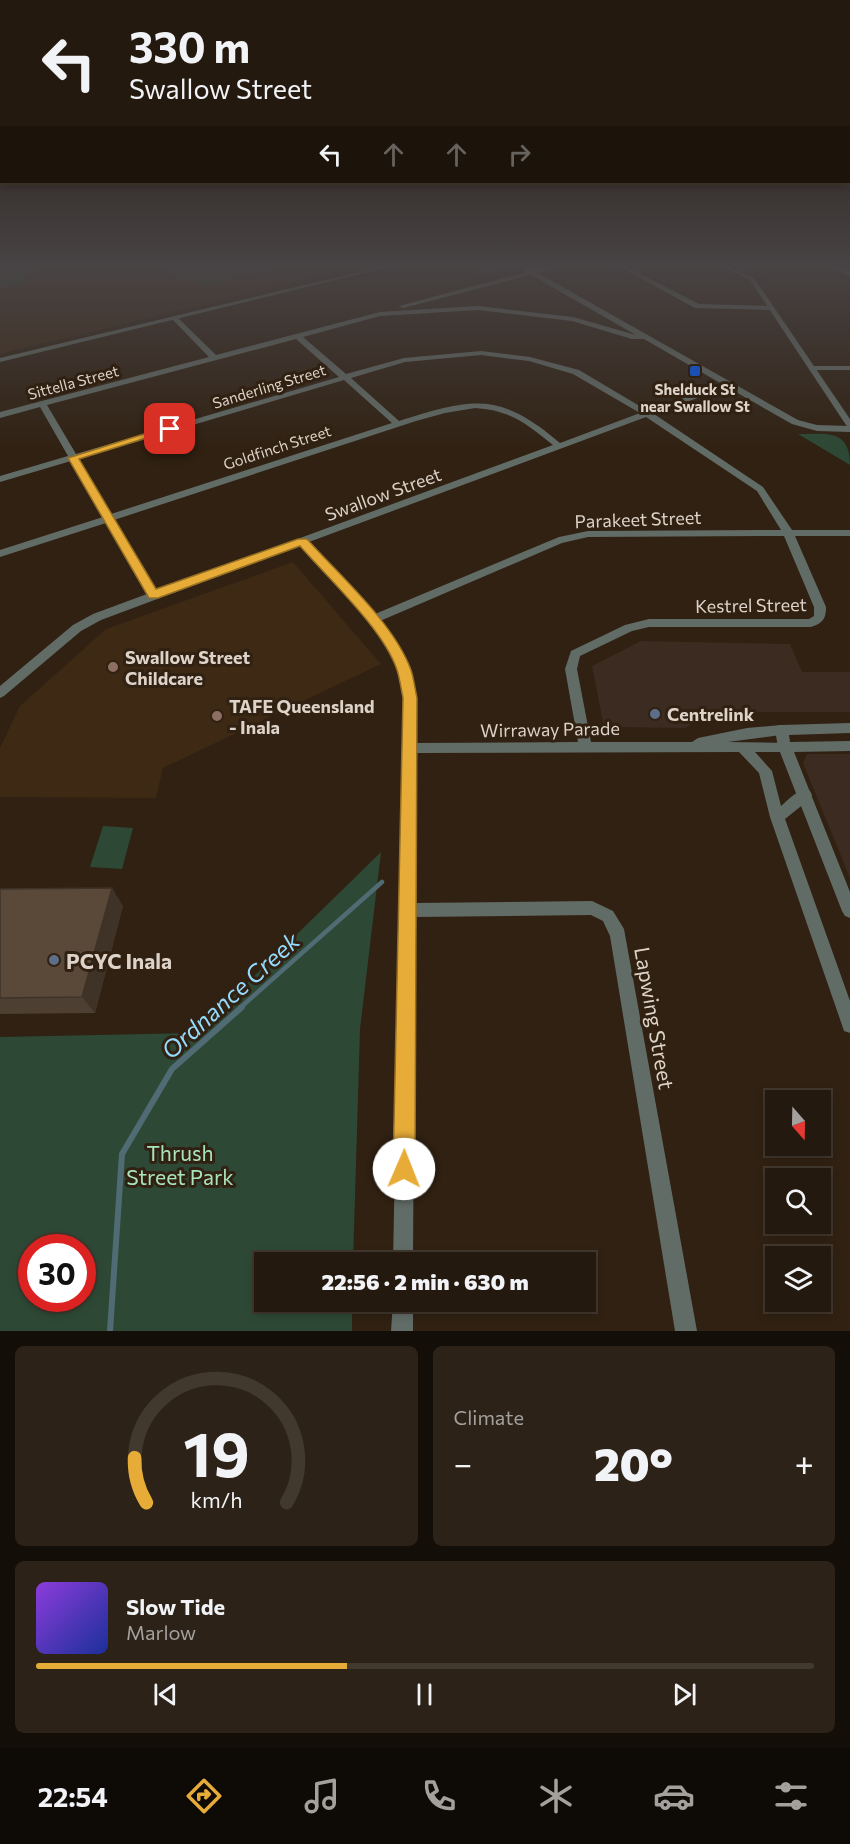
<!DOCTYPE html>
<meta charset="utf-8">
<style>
body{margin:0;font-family:Commissioner,sans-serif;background:#2c2217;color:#f1f3f6;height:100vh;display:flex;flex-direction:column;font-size:22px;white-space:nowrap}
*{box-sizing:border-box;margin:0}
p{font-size:20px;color:#a3a09e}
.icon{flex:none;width:33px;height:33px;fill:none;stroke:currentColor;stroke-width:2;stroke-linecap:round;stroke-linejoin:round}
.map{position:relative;height:1331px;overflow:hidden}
.details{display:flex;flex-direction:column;gap:15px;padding:15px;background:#140e08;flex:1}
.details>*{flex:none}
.top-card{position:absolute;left:0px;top:0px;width:850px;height:183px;box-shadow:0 3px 9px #0003,0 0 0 2px #41382e;background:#24190e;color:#f1f3f6;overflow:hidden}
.needle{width:39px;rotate:160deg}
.fabs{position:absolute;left:765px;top:1090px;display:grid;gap:12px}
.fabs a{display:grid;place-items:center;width:66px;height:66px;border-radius:0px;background:#24190e;box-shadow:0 3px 9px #0003,0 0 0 2px #41382e;font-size:30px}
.speed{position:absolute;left:18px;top:1234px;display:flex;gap:12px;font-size:30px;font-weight:700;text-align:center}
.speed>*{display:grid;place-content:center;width:78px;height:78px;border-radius:50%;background:#24190e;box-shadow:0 3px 9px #0003,0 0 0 2px #41382e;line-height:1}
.speed .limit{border:9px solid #d22;background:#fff;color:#111}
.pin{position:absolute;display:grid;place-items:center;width:51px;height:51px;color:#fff;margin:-26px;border-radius:12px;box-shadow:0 3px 9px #0006}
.me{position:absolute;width:66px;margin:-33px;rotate:1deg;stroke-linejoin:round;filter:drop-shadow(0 0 4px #0008)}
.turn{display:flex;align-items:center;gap:21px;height:126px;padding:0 30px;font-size:27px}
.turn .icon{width:78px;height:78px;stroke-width:2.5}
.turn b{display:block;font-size:42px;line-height:51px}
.lanes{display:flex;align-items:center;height:57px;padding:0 30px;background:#0003;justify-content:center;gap:30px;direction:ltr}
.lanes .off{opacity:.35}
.big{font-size:45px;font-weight:800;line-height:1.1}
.details .tile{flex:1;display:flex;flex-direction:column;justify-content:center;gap:9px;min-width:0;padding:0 21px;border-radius:9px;background:#2c2217}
.details .dial{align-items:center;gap:0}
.dial svg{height:156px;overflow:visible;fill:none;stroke:#41382e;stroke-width:7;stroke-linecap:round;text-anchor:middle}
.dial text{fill:#f1f3f6;stroke:none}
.song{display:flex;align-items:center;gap:18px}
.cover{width:72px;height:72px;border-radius:9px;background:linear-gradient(135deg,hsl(270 70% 55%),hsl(230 70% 35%))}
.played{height:6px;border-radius:3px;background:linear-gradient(90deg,#e7ac37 40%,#41382e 40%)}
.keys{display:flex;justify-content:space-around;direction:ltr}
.heat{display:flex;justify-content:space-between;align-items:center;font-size:33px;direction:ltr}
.details .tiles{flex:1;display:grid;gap:15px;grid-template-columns:1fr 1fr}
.tile:last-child{grid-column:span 2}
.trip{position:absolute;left:254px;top:1252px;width:342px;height:60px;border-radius:0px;background:#24190e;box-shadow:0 3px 9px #0003,0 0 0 2px #41382e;font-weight:800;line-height:60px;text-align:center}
.dock{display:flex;height:96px;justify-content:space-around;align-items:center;background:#0e0a06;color:#a3a09e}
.dock .icon{width:42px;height:42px}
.dock .active{color:#e7ac37}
.dock b{font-size:27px;color:#f1f3f6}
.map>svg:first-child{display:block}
.commercial{fill:#3b2b21}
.built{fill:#3d2914}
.green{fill:#2d4935;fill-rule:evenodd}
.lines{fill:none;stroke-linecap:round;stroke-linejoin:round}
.stream-far1{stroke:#516b75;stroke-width:4.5}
.stream{stroke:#516b75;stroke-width:6}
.minor{fill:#626c66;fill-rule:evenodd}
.tertiary{fill:#626c66;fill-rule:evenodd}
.wall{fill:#4d3f31}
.shaded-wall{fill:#3f3328}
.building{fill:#5a4939;stroke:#3f3328;stroke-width:1.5}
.route{fill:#e7ac37;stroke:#967024;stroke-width:1.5}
.transit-dot{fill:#1a4fb4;stroke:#302112;stroke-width:2}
.education-dot{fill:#8d6e63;stroke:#302112;stroke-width:2}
.service-dot{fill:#5c6f8a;stroke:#302112;stroke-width:2}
.labels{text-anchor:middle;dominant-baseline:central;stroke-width:6;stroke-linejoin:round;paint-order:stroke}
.far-street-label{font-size:15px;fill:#ddd3c9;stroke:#302112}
.far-poi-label{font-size:15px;font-weight:bold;fill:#ddd3c9;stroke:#302112}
.street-label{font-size:18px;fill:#ddd3c9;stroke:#302112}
.poi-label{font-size:18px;font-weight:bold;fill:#ddd3c9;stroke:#302112;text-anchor:start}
.near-poi-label{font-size:21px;font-weight:bold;fill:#ddd3c9;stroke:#302112;text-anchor:start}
.near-street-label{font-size:21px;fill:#ddd3c9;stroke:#302112}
.near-park-label{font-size:21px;fill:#a9e5ba;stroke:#302112}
.near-water-label{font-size:24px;font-style:italic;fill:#94dbfe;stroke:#302112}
</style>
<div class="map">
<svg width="850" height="1331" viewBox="0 0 850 1331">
<rect width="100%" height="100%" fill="#302112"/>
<path class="commercial" d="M641,641L790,644L802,672H850V712H704L686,728L604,727L592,666Z
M807,754H850V878L803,763Z"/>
<path class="built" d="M0,264H310L325,275L0,354Z
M293,562L381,664L163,768L156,798L0,797V748L20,706L106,629Z"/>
<path class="green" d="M0,264H61L22,275L25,283L0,288Z
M159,264H286L289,266L201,285L195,279L178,282Z
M798,434C826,434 850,428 850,465Z
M103,826L133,828L122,869L90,867Z
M381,852L360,1029L353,1263H264V1302H352V1331H0V1037L196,1033ZM32,1248H82V1299H32Z"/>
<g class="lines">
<path class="stream-far1" d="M240,1008L382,882"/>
<path class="stream" d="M110,1331L122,1154L172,1069L242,1007"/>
<path class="minor" d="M514,264H521L533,270L558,264H567L566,265L538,273L798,420L817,425L850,426V432L817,431L792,424L727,387L654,414L763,487L792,530H850V536H795L826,607C826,619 823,623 811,627H649L632,631L580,656L577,669L591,742H692L698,738L747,728L781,725L786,726L787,730L786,734L781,735L728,742L790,743L792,747L790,751L785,752H755L772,771L781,806C789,799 799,787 810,791L812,795L810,799L785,819L850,1001V1033L844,1031L842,1025L770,817L759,773L739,752L416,753L415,903L592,901L613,911L624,929L697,1331H675L610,936L603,921L591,915L415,917L413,1263H393L404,698L398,670L382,640L355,605L300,546L101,620L81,631L4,696L0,698V686L73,625L93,614L147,594L106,523L0,557V550L103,517L71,461L0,482V476L68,456L40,407L0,418V412L209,357L173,320V316H176L216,355L380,312L478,306L573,317L636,335L531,275L403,308L399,306L526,272ZM478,310L572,321L632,339H644L722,384L648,411L579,370L530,357L481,351L404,358L346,374L303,337L380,316ZM296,339L339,377L76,454L47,405ZM481,355L529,361L573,374L640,413L560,443C499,391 473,398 399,421L351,378L405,362ZM344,380L392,423L111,514L78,459ZM475,408C510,410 527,424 553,445L156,591L114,520L416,421L445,413ZM646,417L757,491L781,530L588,531L559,537L375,614L309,542ZM784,536L814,607V616L809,619H649L625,625L571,651L565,669L578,742L416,743C416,687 415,667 380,621L562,543L588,537Z
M614,264H621L699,304L771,306L775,308L771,310L695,308Z
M809,366H850V370H809Z
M393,1302H413V1331H391Z"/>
<path class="tertiary" d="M392,264H401L0,362V358Z
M716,264H723L754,278L850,419V428L846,425L750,280Z
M822,264H830L850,272V276Z
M850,723V733L789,735L790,742L850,741V751L794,752L850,892V918L845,916L842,911L778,747L775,730L776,726L781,725Z"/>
</g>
<path class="wall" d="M465,264H500L499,271L484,275Z
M0,889L123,906L95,1013L0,1014Z"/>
<path class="shaded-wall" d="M485,264H500L499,271L484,275Z
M112,888L123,906L95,1013L82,997Z"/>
<path class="building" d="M112,888L82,997L0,998V889Z"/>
<linearGradient id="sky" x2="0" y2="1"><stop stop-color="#1a120a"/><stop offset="0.59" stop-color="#484344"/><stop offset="1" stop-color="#484344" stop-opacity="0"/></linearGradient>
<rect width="850" height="450" fill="url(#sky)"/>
<path class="route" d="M166,427L175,429L79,459L156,589L298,539H307C340,576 394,623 411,670C414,679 415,689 417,698L415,1169L411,1176L404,1180L396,1176L393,1169L403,698C401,689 400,679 397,670C384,630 329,579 300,546L158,598H149L68,458Z"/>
<rect class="transit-dot" x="689" y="365" width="12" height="12" rx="3"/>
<g class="education-dot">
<circle cx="113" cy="667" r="6"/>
<circle cx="217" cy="716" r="6"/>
</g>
<g class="service-dot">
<circle cx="655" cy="714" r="6"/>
<circle cx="54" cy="960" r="6"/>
</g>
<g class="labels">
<g class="far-street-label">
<text transform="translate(73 382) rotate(-15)">Sittella Street</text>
<text transform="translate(269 386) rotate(-17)">Sanderling Street</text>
<text transform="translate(277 447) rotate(-18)">Goldfinch Street</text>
</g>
<g class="far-poi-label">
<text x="695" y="389">Shelduck St<tspan x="695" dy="17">near Swallow St</tspan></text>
</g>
<g class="street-label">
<text transform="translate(383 494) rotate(-20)">Swallow Street</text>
<text transform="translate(638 519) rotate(-2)">Parakeet Street</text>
<text transform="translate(751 605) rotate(-1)">Kestrel Street</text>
<text transform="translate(550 729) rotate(-1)">Wirraway Parade</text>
</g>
<g class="poi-label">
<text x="125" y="657">Swallow Street<tspan x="125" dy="21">Childcare</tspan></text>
<text x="229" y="706">TAFE Queensland<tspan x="229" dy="21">- Inala</tspan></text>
<text x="667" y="714">Centrelink</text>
</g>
<g class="near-poi-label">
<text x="66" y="960">PCYC Inala</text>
</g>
<g class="near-street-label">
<text transform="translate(655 1018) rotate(80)">Lapwing Street</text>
</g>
<g class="near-park-label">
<text x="180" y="1152">Thrush<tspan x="180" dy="24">Street Park</tspan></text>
</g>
<g class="near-water-label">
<text transform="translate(230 995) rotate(-42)">Ordnance Creek</text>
</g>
</g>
</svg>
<div class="fabs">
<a><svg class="needle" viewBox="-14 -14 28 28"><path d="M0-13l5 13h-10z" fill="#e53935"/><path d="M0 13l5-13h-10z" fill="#a3a09e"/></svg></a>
<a><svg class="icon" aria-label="search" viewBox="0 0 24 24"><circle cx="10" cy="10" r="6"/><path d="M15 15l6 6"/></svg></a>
<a><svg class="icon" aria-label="layers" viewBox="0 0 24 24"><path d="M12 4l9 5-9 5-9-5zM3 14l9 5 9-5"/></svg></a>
</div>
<div class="speed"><div class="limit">30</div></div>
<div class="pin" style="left:170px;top:429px;background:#d93025"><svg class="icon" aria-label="arrive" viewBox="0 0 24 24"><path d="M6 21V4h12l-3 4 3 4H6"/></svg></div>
<svg class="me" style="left:404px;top:1169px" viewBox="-20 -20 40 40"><circle r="19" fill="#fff"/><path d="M0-13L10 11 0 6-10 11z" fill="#e7ac37"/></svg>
<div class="trip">22:56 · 2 min · 630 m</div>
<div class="top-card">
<div class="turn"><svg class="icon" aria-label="left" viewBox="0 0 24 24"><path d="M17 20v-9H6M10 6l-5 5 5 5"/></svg><div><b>330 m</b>Swallow Street</div></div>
<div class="lanes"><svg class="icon" aria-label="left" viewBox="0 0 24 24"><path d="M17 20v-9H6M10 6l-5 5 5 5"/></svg><svg class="icon off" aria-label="ahead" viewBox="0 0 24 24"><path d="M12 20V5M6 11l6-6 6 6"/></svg><svg class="icon off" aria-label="ahead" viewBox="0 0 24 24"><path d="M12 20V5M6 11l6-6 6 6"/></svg><svg class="icon off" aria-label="right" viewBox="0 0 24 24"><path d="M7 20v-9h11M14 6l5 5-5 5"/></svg></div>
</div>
</div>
<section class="details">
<div class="tiles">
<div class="tile dial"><svg viewBox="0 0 100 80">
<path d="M14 69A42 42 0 1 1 86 69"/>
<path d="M14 69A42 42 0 0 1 8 46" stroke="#e7ac37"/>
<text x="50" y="56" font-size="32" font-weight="700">19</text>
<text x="50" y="72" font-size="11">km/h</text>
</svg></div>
<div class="tile"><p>Climate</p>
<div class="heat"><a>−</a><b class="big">20°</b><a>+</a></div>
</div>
<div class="tile">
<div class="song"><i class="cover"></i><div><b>Slow Tide</b><p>Marlow</p></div></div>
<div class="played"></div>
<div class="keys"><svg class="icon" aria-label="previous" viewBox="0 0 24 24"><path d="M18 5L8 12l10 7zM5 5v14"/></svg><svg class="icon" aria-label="pause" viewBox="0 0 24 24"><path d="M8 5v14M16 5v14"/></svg><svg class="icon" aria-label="next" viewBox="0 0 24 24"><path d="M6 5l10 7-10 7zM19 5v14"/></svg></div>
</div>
</div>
</section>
<nav class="dock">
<b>22:54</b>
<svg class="icon active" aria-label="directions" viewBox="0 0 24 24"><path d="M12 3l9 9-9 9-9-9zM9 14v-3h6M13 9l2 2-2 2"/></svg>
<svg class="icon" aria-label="music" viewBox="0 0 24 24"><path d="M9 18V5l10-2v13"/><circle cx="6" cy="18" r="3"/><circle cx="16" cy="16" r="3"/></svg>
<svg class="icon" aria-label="phone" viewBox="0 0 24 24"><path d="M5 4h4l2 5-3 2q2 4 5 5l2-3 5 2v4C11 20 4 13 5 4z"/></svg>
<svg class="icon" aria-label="climate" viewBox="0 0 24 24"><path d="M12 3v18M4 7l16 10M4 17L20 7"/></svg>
<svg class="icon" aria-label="car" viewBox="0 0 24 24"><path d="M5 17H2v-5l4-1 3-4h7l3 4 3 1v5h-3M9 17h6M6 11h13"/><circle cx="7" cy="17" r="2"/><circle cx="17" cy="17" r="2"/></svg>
<svg class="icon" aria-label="filters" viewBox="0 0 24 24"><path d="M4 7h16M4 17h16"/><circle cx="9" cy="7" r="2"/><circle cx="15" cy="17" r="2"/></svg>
</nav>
